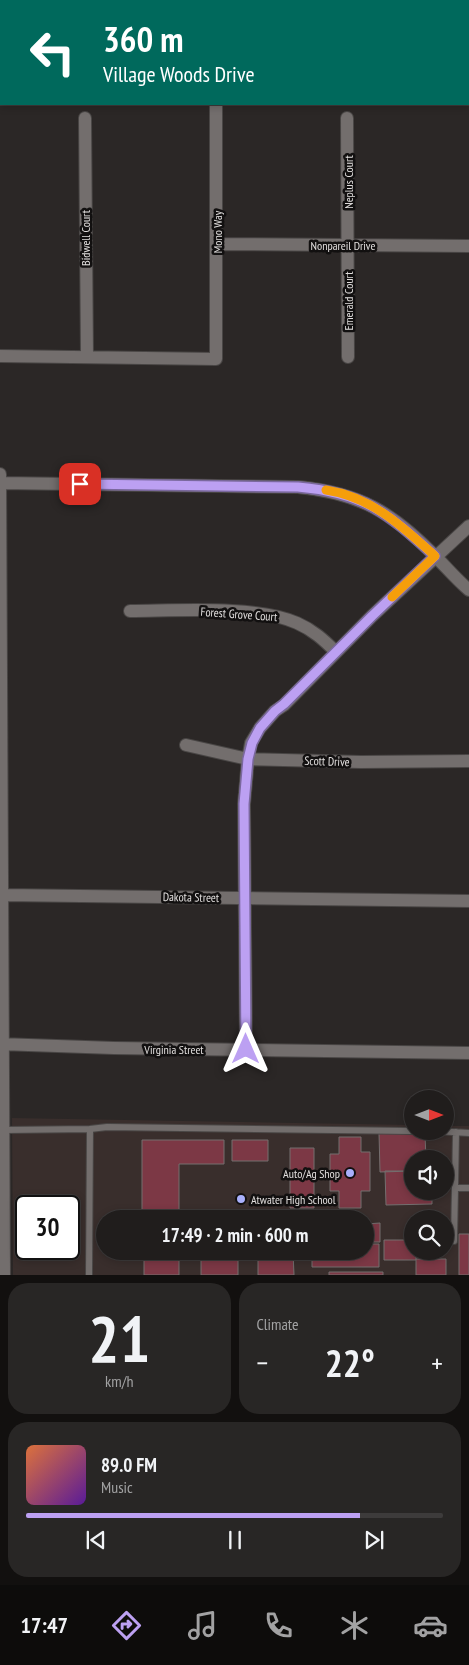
<!DOCTYPE html>
<meta charset="utf-8">
<style>
body{margin:0;font-family:"PT Sans Narrow",sans-serif;background:#282625;color:#f1f3f6;height:100vh;display:flex;flex-direction:column;font-size:19px;white-space:nowrap}
*{box-sizing:border-box;margin:0}
p{font-size:16px;color:#a2a2a3}
.icon{flex:none;width:28px;height:28px;fill:none;stroke:currentColor;stroke-width:2;stroke-linecap:round;stroke-linejoin:round}
.map{position:relative;height:1275px;overflow:hidden}
.panel{display:flex;flex-direction:column;gap:8px;padding:8px;background:#12100f;flex:1}
.panel>*{flex:none}
.guide{position:absolute;left:0px;top:0px;width:470px;height:105px;box-shadow:0 2px 8px #0003,0 0 0 1px #3d3b3b;background:#00695c;color:#fff;overflow:hidden}
.needle{width:32px;rotate:90deg}
.tools{position:absolute;left:404px;top:1090px;display:grid;gap:10px}
.tools a{display:grid;place-items:center;width:50px;height:50px;border-radius:50%;background:#201d1c;box-shadow:0 2px 8px #0003,0 0 0 1px #3d3b3b;font-size:25px}
.speed{position:absolute;left:15px;top:1195px;display:flex;gap:10px;font-size:25px;font-weight:700;text-align:center}
.speed>*{display:grid;place-content:center;width:65px;height:65px;border-radius:50%;background:#201d1c;box-shadow:0 2px 8px #0003,0 0 0 1px #3d3b3b;line-height:1}
.speed .limit{border:2px solid #111;border-radius:8px;background:#fff;color:#111}
.pin{position:absolute;display:grid;place-items:center;width:42px;height:42px;color:#fff;margin:-21px;border-radius:10px;box-shadow:0 2px 8px #0006}
.me{position:absolute;width:55px;margin:-28px;rotate:0deg;stroke-linejoin:round;filter:drop-shadow(0 0 4px #0008)}
.turn{display:flex;align-items:center;gap:18px;height:105px;padding:0 20px;font-size:22px}
.turn .icon{width:65px;height:65px;stroke-width:2.5}
.turn b{display:block;font-size:35px;line-height:42px}
.big{font-size:38px;font-weight:700;line-height:1.1}
.panel .tile{flex:1;display:flex;flex-direction:column;justify-content:center;gap:8px;min-width:0;padding:0 18px;border-radius:20px;background:#282625}
.panel .dial{align-items:center;gap:0}
.dial b{font-size:65px;line-height:1}
.song{display:flex;align-items:center;gap:15px}
.cover{width:60px;height:60px;border-radius:8px;background:linear-gradient(135deg,hsl(20 70% 55%),hsl(270 70% 35%))}
.played{height:5px;border-radius:2px;background:linear-gradient(90deg,#bca0f2 80%,#3d3b3b 80%)}
.keys{display:flex;justify-content:space-around;direction:ltr}
.heat{display:flex;justify-content:space-between;align-items:center;font-size:28px;direction:ltr}
.panel .tiles{flex:1;display:grid;gap:8px;grid-template-columns:1fr 1fr}
.tile:last-child{grid-column:span 2}
.trip{position:absolute;left:96px;top:1210px;width:278px;height:50px;border-radius:25px;background:#201d1c;box-shadow:0 2px 8px #0003,0 0 0 1px #3d3b3b;font-weight:700;line-height:50px;text-align:center}
.tab-bar{display:flex;height:80px;justify-content:space-around;align-items:center;background:#0d0c0b;color:#a2a2a3}
.tab-bar .icon{width:35px;height:35px}
.tab-bar .on{color:#bca0f2}
.tab-bar b{font-size:22px;color:#f1f3f6}
.map>svg:first-child{display:block}
.built{fill:#392e2c;fill-rule:evenodd}
.building{fill:#7c3845;stroke:#746f6f}
.lines{fill:none;stroke-linecap:round;stroke-linejoin:round}
.lane-casing{stroke:#494645;stroke-width:8}
.street-casing{stroke:#494645;stroke-width:14}
.lane{stroke:#736e6d;stroke-width:6}
.street{stroke:#736e6d;stroke-width:12}
.route-casing{stroke:#7a689d;stroke-width:12}
.route{stroke:#bca0f2;stroke-width:9}
.slow{stroke:#f59e0b;stroke-width:9}
.poi-dot{fill:#a9b0fc;stroke:#121010;stroke-width:2}
.labels{text-anchor:middle;dominant-baseline:central;stroke-width:5;stroke-linejoin:round;paint-order:stroke}
.street-label{font-size:12px;fill:#e1dedd;stroke:#121010}
.poi-label{font-size:12px;fill:#e1dedd;stroke:#121010;text-anchor:end}
</style>
<div class="map">
<svg width="469" height="1275" viewBox="0 0 469 1275">
<rect width="100%" height="100%" fill="#2b2726"/>
<path class="built" d="M12,1118L412,1125V1131H445V1126H469V1275H13ZM412,1159H445V1191H412ZM26,1206H69V1249H26ZM105,1219H365V1251H105ZM412,1219H445V1251H412Z"/>
<path class="building" d="M420,1131V1135H425L426,1159H412V1171L380,1172L379,1133Z
M339,1137H361V1152H370V1191H361V1208H339V1191H330V1154H339Z
M142,1140H224V1164H179V1212H142Z
M232,1140H268V1161H232Z
M290,1148H314V1208H290Z
M385,1171H412V1191H432V1204L386,1205Z
M380,1223V1242H365V1224Z
M459,1234H469V1275H459Z
M384,1240H412V1251H416V1260H384Z
M365,1244H379V1267H312V1251H365Z
M144,1251H179V1275H144Z
M201,1251H238V1275H201Z
M258,1251H293L294,1275H258Z
M416,1259H446V1275H416Z
M329,1272H383V1275H329Z"/>
<g class="lines">
<g class="lane-casing">
<path id="lane" d="M90,1129L107,1127L412,1131
M4,1130L90,1129L89,1275
M436,1131L469,1133
M456,1132L455,1188H469
M445,1241H454L455,1188"/>
</g>
<g class="street-casing">
<path id="street" d="M0,89L1,86
M85,118L87,357
M347,118L348,357
M217,244L469,246
M0,356L216,359V104
M0,474L4,1275
M0,483L298,487C361,493 393,513 436,557C447,568 457,580 469,590
M130,611C174,611 258,605 297,623C313,630 324,640 336,652
M186,745L248,759L361,762L469,761
M3,895L469,901
M0,1044L114,1048L469,1053
M246,1049L244,804L248,759L251,743L260,728L275,711L284,705L372,616L469,526"/>
</g>
<use href="#lane" class="lane"/>
<use href="#street" class="street"/>
</g>
<g class="lines">
<g class="route-casing">
<path id="route" d="M80,484L298,487C366,493 387,513 435,556L372,616L284,704L275,711L260,728L252,743L248,759L244,804L246,1049"/>
</g>
<use href="#route" class="route"/>
<path class="slow" d="M326,490C372,497 403,527 435,556L392,597"/>
</g>
<g class="poi-dot">
<circle cx="350" cy="1173" r="5"/>
<circle cx="241" cy="1199" r="5"/>
</g>
<g class="labels">
<g class="street-label">
<text transform="translate(348 182) rotate(-90)">Neplus Court</text>
<text transform="translate(217 232) rotate(-90)">Mono Way</text>
<text transform="translate(85 238) rotate(-90)">Bidwell Court</text>
<text x="343" y="245">Nonpareil Drive</text>
<text transform="translate(348 301) rotate(-90)">Emerald Court</text>
<text transform="translate(239 614) rotate(4)">Forest Grove Court</text>
<text transform="translate(327 761) rotate(2)">Scott Drive</text>
<text transform="translate(191 897) rotate(1)">Dakota Street</text>
<text x="174" y="1049">Virginia Street</text>
</g>
<g class="poi-label">
<text x="340" y="1173">Auto/Ag Shop</text>
<text x="251" y="1199" text-anchor="start">Atwater High School</text>
</g>
</g>
</svg>
<div class="tools">
<a><svg class="needle" viewBox="-14 -14 28 28"><path d="M0-13l5 13h-10z" fill="#e53935"/><path d="M0 13l5-13h-10z" fill="#a2a2a3"/></svg></a>
<a><svg class="icon" aria-label="sound" viewBox="0 0 24 24"><path d="M4 9h4l5-4v14l-5-4H4zM17 9q2 3 0 6"/></svg></a>
<a><svg class="icon" aria-label="search" viewBox="0 0 24 24"><circle cx="10" cy="10" r="6"/><path d="M15 15l6 6"/></svg></a>
</div>
<div class="speed"><div class="limit">30</div></div>
<div class="pin" style="left:80px;top:484px;background:#d93025"><svg class="icon" aria-label="arrive" viewBox="0 0 24 24"><path d="M6 21V4h12l-3 4 3 4H6"/></svg></div>
<svg class="me" style="left:246px;top:1049px" viewBox="-20 -20 40 40"><path d="M0-17L14 15 0 8-14 15z" fill="#bca0f2" stroke="#fff" stroke-width="4"/></svg>
<div class="trip">17:49 · 2 min · 600 m</div>
<div class="guide">
<div class="turn"><svg class="icon" aria-label="left" viewBox="0 0 24 24"><path d="M17 20v-9H6M10 6l-5 5 5 5"/></svg><div><b>360 m</b>Village Woods Drive</div></div>
</div>
</div>
<section class="panel">
<div class="tiles">
<div class="tile dial"><b>21</b><p>km/h</p></div>
<div class="tile"><p>Climate</p>
<div class="heat"><a>−</a><b class="big">22°</b><a>+</a></div>
</div>
<div class="tile">
<div class="song"><i class="cover"></i><div><b>89.0 FM</b><p>Music</p></div></div>
<div class="played"></div>
<div class="keys"><svg class="icon" aria-label="previous" viewBox="0 0 24 24"><path d="M18 5L8 12l10 7zM5 5v14"/></svg><svg class="icon" aria-label="pause" viewBox="0 0 24 24"><path d="M8 5v14M16 5v14"/></svg><svg class="icon" aria-label="next" viewBox="0 0 24 24"><path d="M6 5l10 7-10 7zM19 5v14"/></svg></div>
</div>
</div>
</section>
<nav class="tab-bar">
<b>17:47</b>
<svg class="icon on" aria-label="directions" viewBox="0 0 24 24"><path d="M12 3l9 9-9 9-9-9zM9 14v-3h6M13 9l2 2-2 2"/></svg>
<svg class="icon" aria-label="music" viewBox="0 0 24 24"><path d="M9 18V5l10-2v13"/><circle cx="6" cy="18" r="3"/><circle cx="16" cy="16" r="3"/></svg>
<svg class="icon" aria-label="phone" viewBox="0 0 24 24"><path d="M5 4h4l2 5-3 2q2 4 5 5l2-3 5 2v4C11 20 4 13 5 4z"/></svg>
<svg class="icon" aria-label="climate" viewBox="0 0 24 24"><path d="M12 3v18M4 7l16 10M4 17L20 7"/></svg>
<svg class="icon" aria-label="car" viewBox="0 0 24 24"><path d="M5 17H2v-5l4-1 3-4h7l3 4 3 1v5h-3M9 17h6M6 11h13"/><circle cx="7" cy="17" r="2"/><circle cx="17" cy="17" r="2"/></svg>
</nav>
